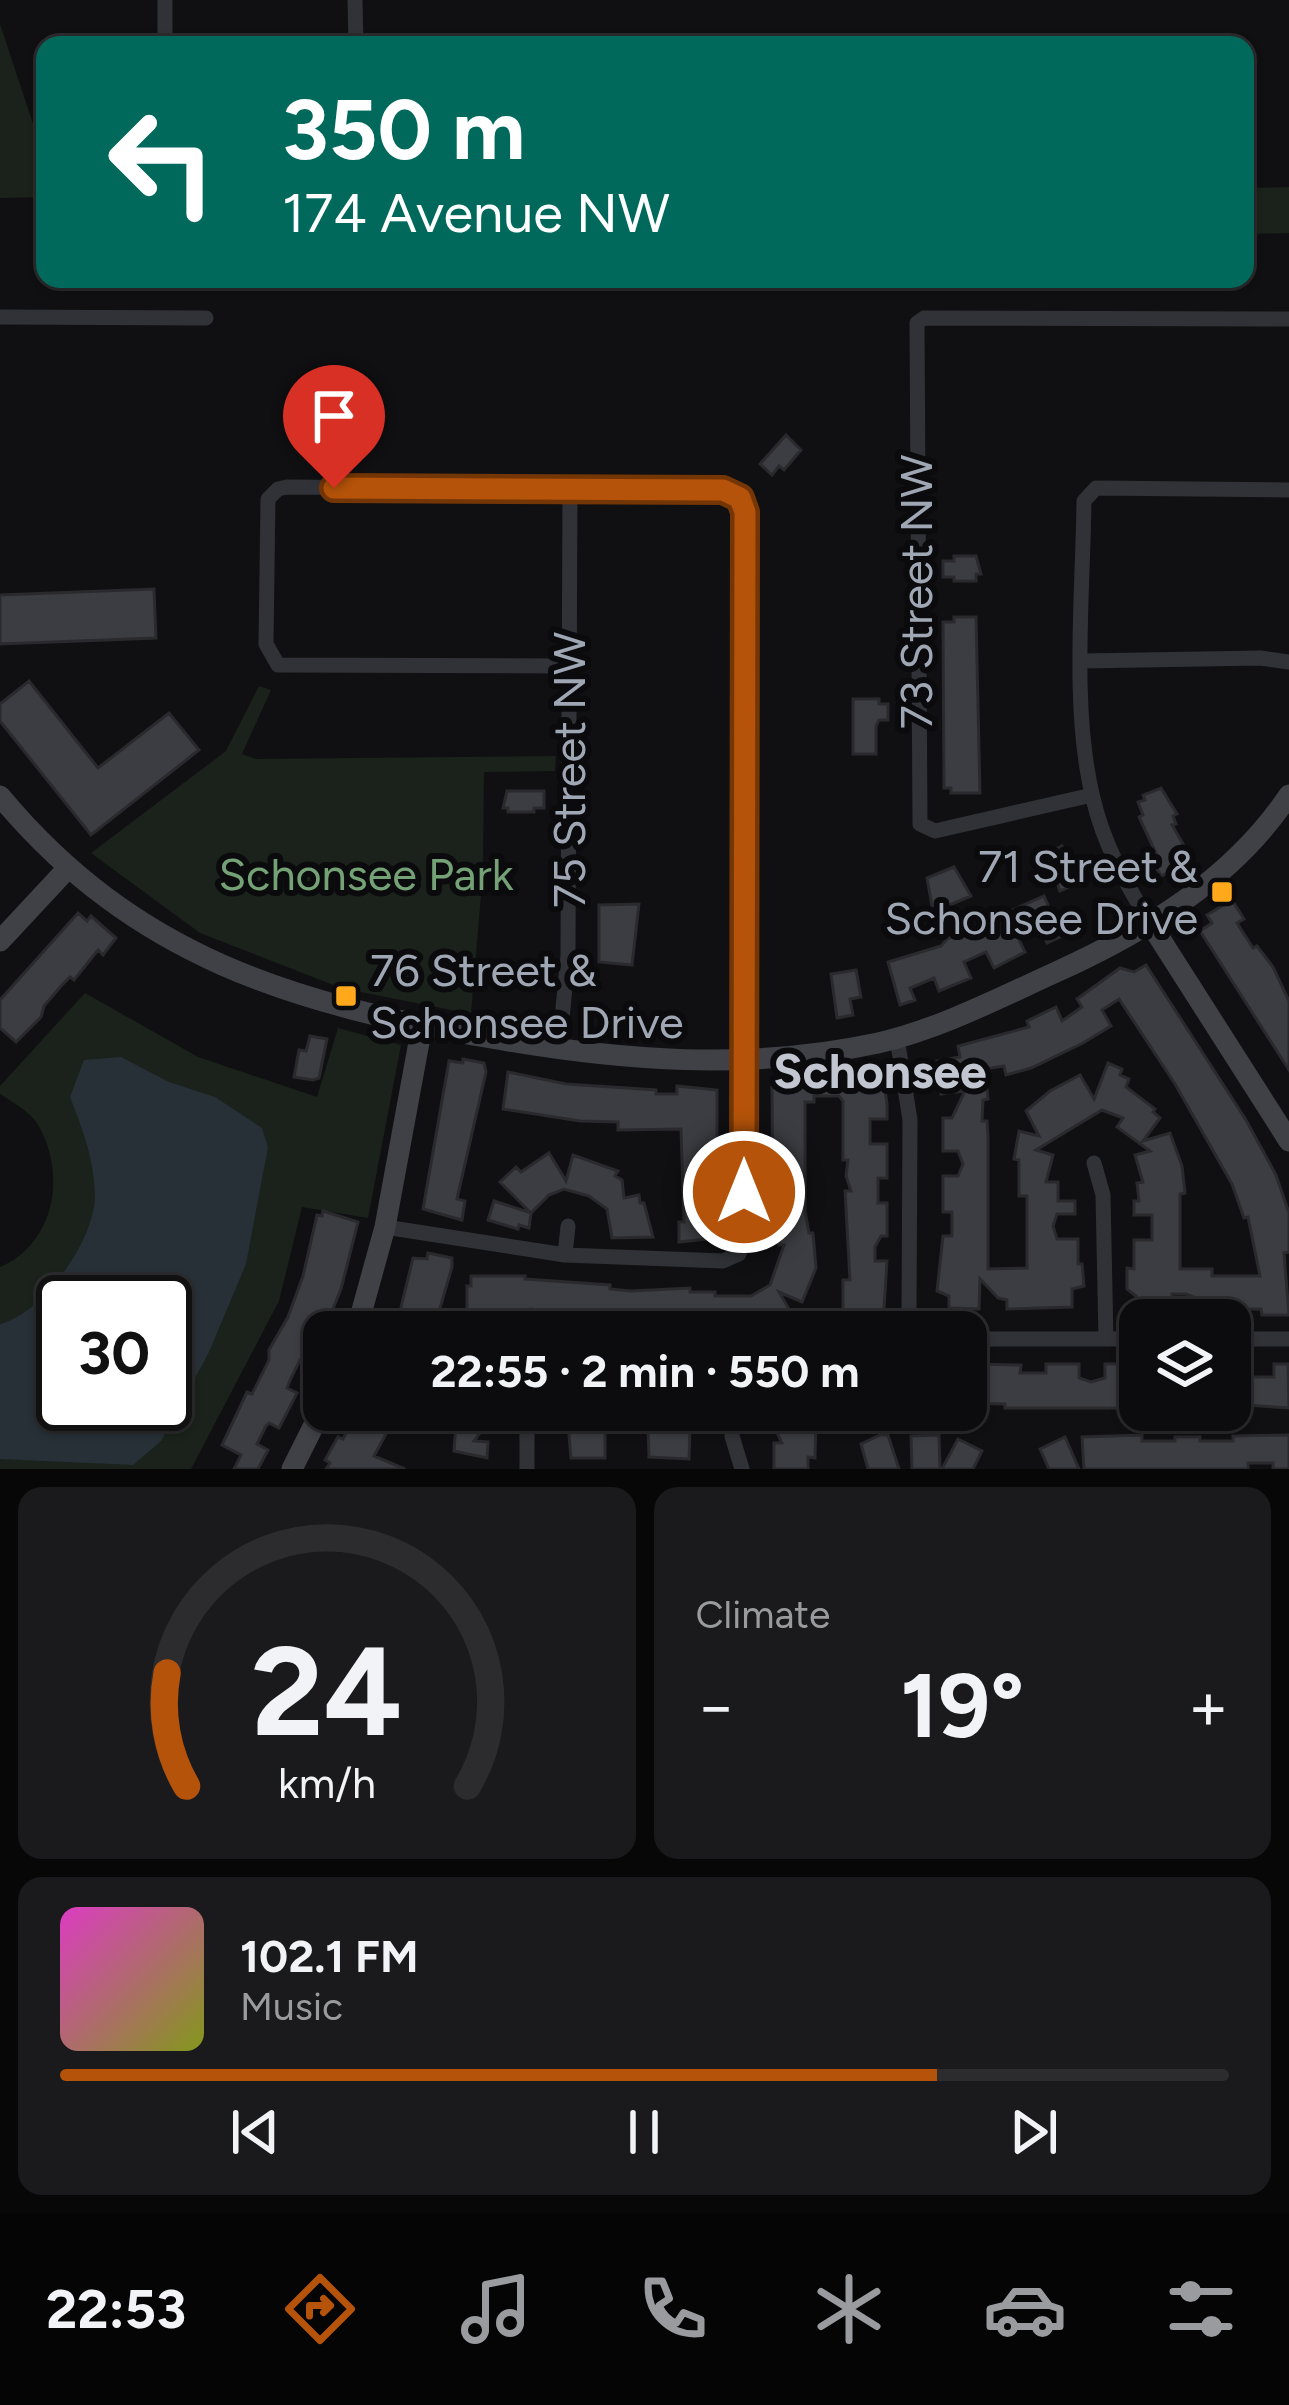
<!DOCTYPE html>
<meta charset="utf-8">
<style>
body{margin:0;font-family:Figtree,sans-serif;background:#1a1a1c;color:#f1f3f6;height:100vh;display:flex;flex-direction:column;font-size:45px;white-space:nowrap}
*{box-sizing:border-box;margin:0}
p{font-size:39px;color:#9a9b9e}
.icon{flex:none;width:66px;height:66px;fill:none;stroke:currentColor;stroke-width:2;stroke-linecap:round;stroke-linejoin:round}
.map{position:relative;height:1469px;overflow:hidden}
.side{display:flex;flex-direction:column;gap:18px;padding:18px;background:#070708;flex:1}
.side>*{flex:none}
.top-card{position:absolute;left:36px;top:36px;width:1218px;height:252px;border-radius:24px;box-shadow:0 3px 9px #0004,0 0 0 3px #2c2c2e;background:#00695c;color:#fff;overflow:hidden}
.controls{position:absolute;left:1119px;top:1299px;display:grid;gap:24px}
.controls a{display:grid;place-items:center;width:132px;height:132px;border-radius:24px;background:#0c0c0e;box-shadow:0 3px 9px #0004,0 0 0 3px #2c2c2e;font-size:60px}
.speed{position:absolute;left:36px;top:1275px;display:flex;gap:24px;font-size:60px;font-weight:700;text-align:center}
.speed>*{display:grid;place-content:center;width:156px;height:156px;border-radius:50%;background:#0c0c0e;box-shadow:0 3px 9px #0004,0 0 0 3px #2c2c2e;line-height:1}
.speed .limit{border:6px solid #111;border-radius:18px;background:#fff;color:#111}
.pin{position:absolute;display:grid;place-items:center;width:102px;height:102px;color:#fff;margin:-123px -51px;border-radius:50% 50% 50% 0;rotate:-45deg;box-shadow:0 0 12px #0007}
.pin .icon{rotate:45deg}
.me{position:absolute;width:132px;margin:-66px;rotate:0deg;stroke-linejoin:round;filter:drop-shadow(0 0 9px #0008)}
.turn{display:flex;align-items:center;gap:42px;height:252px;padding:0 48px;font-size:54px}
.turn .icon{width:156px;height:156px;stroke-width:2.5}
.turn b{display:block;font-size:84px;line-height:102px}
.big{font-size:90px;font-weight:700;line-height:1.1}
.side .widget{flex:1;display:flex;flex-direction:column;justify-content:center;gap:18px;min-width:0;padding:0 42px;border-radius:24px;background:#1a1a1c}
.side .dial{align-items:center;gap:0}
.dial svg{height:312px;overflow:visible;fill:none;stroke:#2c2c2e;stroke-width:7;stroke-linecap:round;text-anchor:middle}
.dial text{fill:#f1f3f6;stroke:none}
.song{display:flex;align-items:center;gap:36px}
.cover{width:144px;height:144px;border-radius:18px;background:linear-gradient(135deg,hsl(310 70% 55%),hsl(70 70% 35%))}
.played{height:12px;border-radius:6px;background:linear-gradient(90deg,#b45309 75%,#2c2c2e 75%)}
.keys{display:flex;justify-content:space-around;direction:ltr}
.heat{display:flex;justify-content:space-between;align-items:center;font-size:66px;direction:ltr}
.side .tiles{flex:1;display:grid;gap:18px;grid-template-columns:1fr 1fr}
.widget:last-child{grid-column:span 2}
.trip{position:absolute;left:303px;top:1311px;width:684px;height:120px;border-radius:24px;background:#0c0c0e;box-shadow:0 3px 9px #0004,0 0 0 3px #2c2c2e;font-weight:700;line-height:120px;text-align:center}
.tabs{display:flex;height:192px;justify-content:space-around;align-items:center;background:#050506;color:#9a9b9e}
.tabs .icon{width:84px;height:84px}
.tabs .active{color:#b45309}
.tabs b{font-size:54px;color:#f1f3f6}
.map>svg:first-child{display:block}
.green{fill:#1a221b;fill-rule:evenodd}
.water{fill:#263036;fill-rule:evenodd}
.building{fill:#3c3d42;stroke:#2a2a2e;stroke-width:3;fill-rule:evenodd}
.lines{fill:none;stroke-linecap:round;stroke-linejoin:round}
.street{stroke:#313237;stroke-width:15}
.secondary{stroke:#3f4147;stroke-width:21}
.route-casing{stroke:#753606;stroke-width:30}
.route{stroke:#b45309;stroke-width:21}
.poi-dot{fill:#ffa81b;stroke:#0b0b0d;stroke-width:4.5}
.labels{text-anchor:middle;dominant-baseline:central;stroke-width:12;stroke-linejoin:round;paint-order:stroke}
.street-label{font-size:45px;fill:#a0a7b4;stroke:#0b0b0d}
.poi-label{font-size:45px;fill:#a0a7b4;stroke:#0b0b0d;text-anchor:end}
.park-label{font-size:45px;fill:#74a175;stroke:#0b0b0d}
.neighbourhood-label{font-size:48px;font-weight:bold;fill:#c1c6d0;stroke:#0b0b0d}
</style>
<div class="map">
<svg width="1289" height="1469" viewBox="0 0 1289 1469">
<rect width="100%" height="100%" fill="#101012"/>
<path class="green" d="M0,24L45,160V197L0,198Z
M1289,187V233L1245,234V188Z
M259,686L271,690L242,754L256,759L556,756L555,771L484,772L483,871L471,1014L341,988L200,933L91,853L226,751Z
M85,993L198,1057L317,1097L338,1028L401,1045L368,1218L302,1207L279,1301L191,1469H0V1267C56,1243 67,1172 37,1123C29,1111 12,1102 0,1094V1086ZM63,1302H165V1404H63Z"/>
<path class="water" d="M121,1057L169,1082L215,1097L262,1128L268,1147L246,1264L209,1352L161,1441L133,1465L0,1459V1324C43,1314 95,1239 95,1196C94,1159 83,1130 70,1097L84,1060ZM63,1302H165V1404H63Z"/>
<path class="building" d="M786,435L801,450L784,470L779,466L772,475L760,464Z
M954,556H976L981,574H976V581H954V577H943V561H954Z
M154,589L156,638L0,644V595Z
M954,617H976L980,793H951V788H944L943,622H954Z
M29,681L98,768L169,713L199,750L91,835L0,721V704Z
M853,699H879V704H888V720H879L876,726V754H853Z
M1161,788L1177,814L1173,816L1176,824L1172,825L1193,861L1161,876L1155,865L1160,862L1139,817L1143,815L1138,802L1145,800L1143,795Z
M507,791H544V808H534V812H508V808H503Z
M1062,846L1079,878L1078,883L1060,891L1046,854Z
M954,867L971,896L933,912L927,878Z
M1044,896L1062,936L1047,943L1042,932H1028L1019,940L1025,952L994,968L986,952L964,962L971,978L939,991L934,978L910,988L915,1000L900,1005L888,962L941,946L947,939Z
M1232,900L1244,919L1237,923L1253,948L1257,946L1273,967L1289,1001V1070L1200,931L1212,923L1207,915Z
M639,904L632,965L599,962V905Z
M78,913L87,921L91,916L116,938L103,955L98,950L74,980L70,977L62,985L44,1006L41,1017L16,1042L0,1028V1000Z
M1146,965L1246,1120L1276,1175L1289,1213V1252L1284,1253L1289,1315H1262L1261,1309H1198V1299L1186,1294H1172V1308L1136,1307V1296L1127,1289V1268L1134,1269V1240H1152V1215H1134V1201H1139L1137,1183L1143,1182L1135,1155L1150,1151L1117,1127L1123,1118L1102,1110L1036,1150L1053,1155L1046,1182H1058V1201H1075V1214H1057L1053,1226L1057,1239H1078V1264H1082L1084,1286L1072,1289V1307L1007,1309V1300L998,1298L980,1279L979,1309L949,1308V1296L937,1291L943,1236H952V1212H943V1176H958L963,1164L958,1151H943V1118H952L965,1091L941,1094L937,1061L960,1057L958,1046L1029,1027L1027,1021L1056,1007L1062,1021L1082,1007L1077,999L1120,968L1134,972ZM1119,999L1175,1084L1232,1184L1244,1218L1248,1217L1260,1276H1212V1269H1180V1194L1185,1193L1182,1166L1170,1133L1143,1141L1160,1118L1153,1112L1155,1109L1126,1087L1129,1079L1120,1075L1122,1069L1108,1063L1094,1099L1080,1075L1050,1091L1026,1111L1039,1136L1019,1131L1014,1159L1019,1160V1196H1027V1268L988,1269V1136L987,1121H982L983,1100L988,1099L985,1069L1004,1066L1006,1075L1031,1068L1083,1043L1111,1026L1102,1010Z
M856,970L861,997L850,999L853,1015L837,1018L831,974Z
M310,1036L327,1039L319,1078L313,1080L294,1077L299,1050L306,1051Z
M463,1059L484,1063L486,1072L457,1199L465,1201L462,1220L423,1209L449,1061L463,1063Z
M866,1071L867,1083L884,1082L887,1104V1119H870V1144H887V1178H878V1203H887V1236H881L875,1247V1261H887L883,1324H870V1332L843,1331V1280H850L845,1191H851L846,1176L848,1160H843V1101L839,1096H814V1102H805V1211L809,1233H813L816,1268L802,1302L779,1292L793,1316L757,1331L755,1326L705,1327L696,1321L673,1320V1326L632,1324V1319L614,1316H592V1321H581L574,1314H539L532,1309L467,1316V1286H471V1276H525V1279L610,1285V1289L631,1291L690,1288V1292H715V1296H751L770,1285L784,1245H779V1229H773L772,1087Z
M508,1072L566,1084L656,1090V1094H677V1086L717,1090V1238L679,1242V1222H684L681,1129L618,1130V1122L580,1121L503,1109Z
M549,1153L566,1181L573,1155L618,1171L615,1176L622,1180L624,1198L639,1195L640,1203H644L653,1237L612,1238L607,1209L589,1196L564,1189L549,1195L531,1213L529,1228L519,1225L518,1229L488,1220L494,1201L531,1213L500,1182L516,1167L521,1172Z
M323,1211L358,1222L341,1289L310,1365L300,1360L291,1378L287,1388L297,1393L279,1428L269,1423L266,1426L257,1444L268,1450L258,1469H234L241,1455L222,1445L247,1392L252,1394L269,1360V1350L288,1317L303,1276L317,1215L322,1216Z
M428,1253L452,1258V1267L433,1332H395L413,1258L427,1259Z
M966,1364L1021,1365L1020,1373H1046V1364H1079V1378L1091,1382L1105,1378V1364H1138L1140,1408H1005V1404L966,1403Z
M1230,1364H1250V1377H1274V1364H1288L1289,1408L1230,1404Z
M358,1410H399L374,1456L405,1469H326L330,1463L325,1460L338,1437L343,1439Z
M457,1410H497L474,1441L488,1442L487,1458L454,1451Z
M581,1410H605V1458H571L567,1413Z
M645,1410H701L690,1429L689,1459L649,1457L648,1430H677Z
M788,1410H811L816,1420L815,1458L808,1457V1469H774V1443H782L770,1418Z
M880,1435H888L899,1469H868L861,1444Z
M939,1435L940,1469H912L911,1436Z
M1142,1435V1441H1175V1437H1200V1441H1233V1436L1289,1435V1469H1273V1463H1248V1469H1084L1082,1437Z
M1065,1437L1079,1469H1049L1040,1449Z
M958,1439L982,1451L973,1469H942Z"/>
<g class="lines">
<path class="street" d="M355,0L356,45
M165,45V0
M0,317L206,318
M1082,661L1260,658L1289,662
M1092,795L935,831L920,824L917,323L924,318L1289,319
M1150,923C1126,884 1103,843 1093,798C1071,710 1083,592 1084,501L1096,488L1289,490
M897,1038L910,1120L909,1312L910,1328L916,1332
M559,1050L568,956L570,489
M1094,1163L1103,1195L1106,1339
M385,1227L565,1255L723,1261L739,1254L742,1245L745,512L739,498L723,490L287,487L278,489L268,499L266,644L278,665L569,666
M565,1255L568,1226
M966,1339H1140
M1230,1339H1289
M732,1436L742,1469
M527,1469V1434"/>
<path class="secondary" d="M0,796C134,957 293,1004 491,1038C622,1061 747,1071 878,1043C939,1029 997,999 1054,973C1145,932 1233,879 1289,795
M1150,923L1289,1141
M0,941L68,868
M356,1332L385,1227L422,1026
M292,1469L324,1405"/>
</g>
<g class="lines">
<g class="route-casing">
<path id="route" d="M334,488L723,490L740,498L745,512L744,1192"/>
</g>
<use href="#route" class="route"/>
</g>
<g class="poi-dot">
<rect x="1210" y="880" width="24" height="24" rx="6"/>
<rect x="334" y="984" width="24" height="24" rx="6"/>
</g>
<g class="labels">
<g class="street-label">
<text transform="translate(916 592) rotate(-90)">73 Street NW</text>
<text transform="translate(569 770) rotate(-90)">75 Street NW</text>
</g>
<g class="poi-label">
<text x="1198" y="866">71 Street &amp;<tspan x="1198" dy="52">Schonsee Drive</tspan></text>
<text x="370" y="970" text-anchor="start">76 Street &amp;<tspan x="370" dy="52">Schonsee Drive</tspan></text>
</g>
<g class="park-label">
<text x="366" y="874">Schonsee Park</text>
</g>
<g class="neighbourhood-label">
<text x="880" y="1071">Schonsee</text>
</g>
</g>
</svg>
<div class="controls">
<a><svg class="icon" aria-label="layers" viewBox="0 0 24 24"><path d="M12 4l9 5-9 5-9-5zM3 14l9 5 9-5"/></svg></a>
</div>
<div class="speed"><div class="limit">30</div></div>
<div class="pin" style="left:334px;top:488px;background:#d93025"><svg class="icon" aria-label="arrive" viewBox="0 0 24 24"><path d="M6 21V4h12l-3 4 3 4H6"/></svg></div>
<svg class="me" style="left:744px;top:1192px" viewBox="-20 -20 40 40"><circle r="17" fill="#b45309" stroke="#fff" stroke-width="3"/><path d="M0-11L8 9 0 5-8 9z" fill="#fff"/></svg>
<div class="trip">22:55 · 2 min · 550 m</div>
<div class="top-card">
<div class="turn"><svg class="icon" aria-label="left" viewBox="0 0 24 24"><path d="M17 20v-9H6M10 6l-5 5 5 5"/></svg><div><b>350 m</b>174 Avenue NW</div></div>
</div>
</div>
<section class="side">
<div class="tiles">
<div class="widget dial"><svg viewBox="0 0 100 80">
<path d="M14 69A42 42 0 1 1 86 69"/>
<path d="M14 69A42 42 0 0 1 9 40" stroke="#b45309"/>
<text x="50" y="56" font-size="32" font-weight="700">24</text>
<text x="50" y="72" font-size="11">km/h</text>
</svg></div>
<div class="widget"><p>Climate</p>
<div class="heat"><a>−</a><b class="big">19°</b><a>+</a></div>
</div>
<div class="widget">
<div class="song"><i class="cover"></i><div><b>102.1 FM</b><p>Music</p></div></div>
<div class="played"></div>
<div class="keys"><svg class="icon" aria-label="previous" viewBox="0 0 24 24"><path d="M18 5L8 12l10 7zM5 5v14"/></svg><svg class="icon" aria-label="pause" viewBox="0 0 24 24"><path d="M8 5v14M16 5v14"/></svg><svg class="icon" aria-label="next" viewBox="0 0 24 24"><path d="M6 5l10 7-10 7zM19 5v14"/></svg></div>
</div>
</div>
</section>
<nav class="tabs">
<b>22:53</b>
<svg class="icon active" aria-label="directions" viewBox="0 0 24 24"><path d="M12 3l9 9-9 9-9-9zM9 14v-3h6M13 9l2 2-2 2"/></svg>
<svg class="icon" aria-label="music" viewBox="0 0 24 24"><path d="M9 18V5l10-2v13"/><circle cx="6" cy="18" r="3"/><circle cx="16" cy="16" r="3"/></svg>
<svg class="icon" aria-label="phone" viewBox="0 0 24 24"><path d="M5 4h4l2 5-3 2q2 4 5 5l2-3 5 2v4C11 20 4 13 5 4z"/></svg>
<svg class="icon" aria-label="climate" viewBox="0 0 24 24"><path d="M12 3v18M4 7l16 10M4 17L20 7"/></svg>
<svg class="icon" aria-label="car" viewBox="0 0 24 24"><path d="M5 17H2v-5l4-1 3-4h7l3 4 3 1v5h-3M9 17h6M6 11h13"/><circle cx="7" cy="17" r="2"/><circle cx="17" cy="17" r="2"/></svg>
<svg class="icon" aria-label="filters" viewBox="0 0 24 24"><path d="M4 7h16M4 17h16"/><circle cx="9" cy="7" r="2"/><circle cx="15" cy="17" r="2"/></svg>
</nav>
